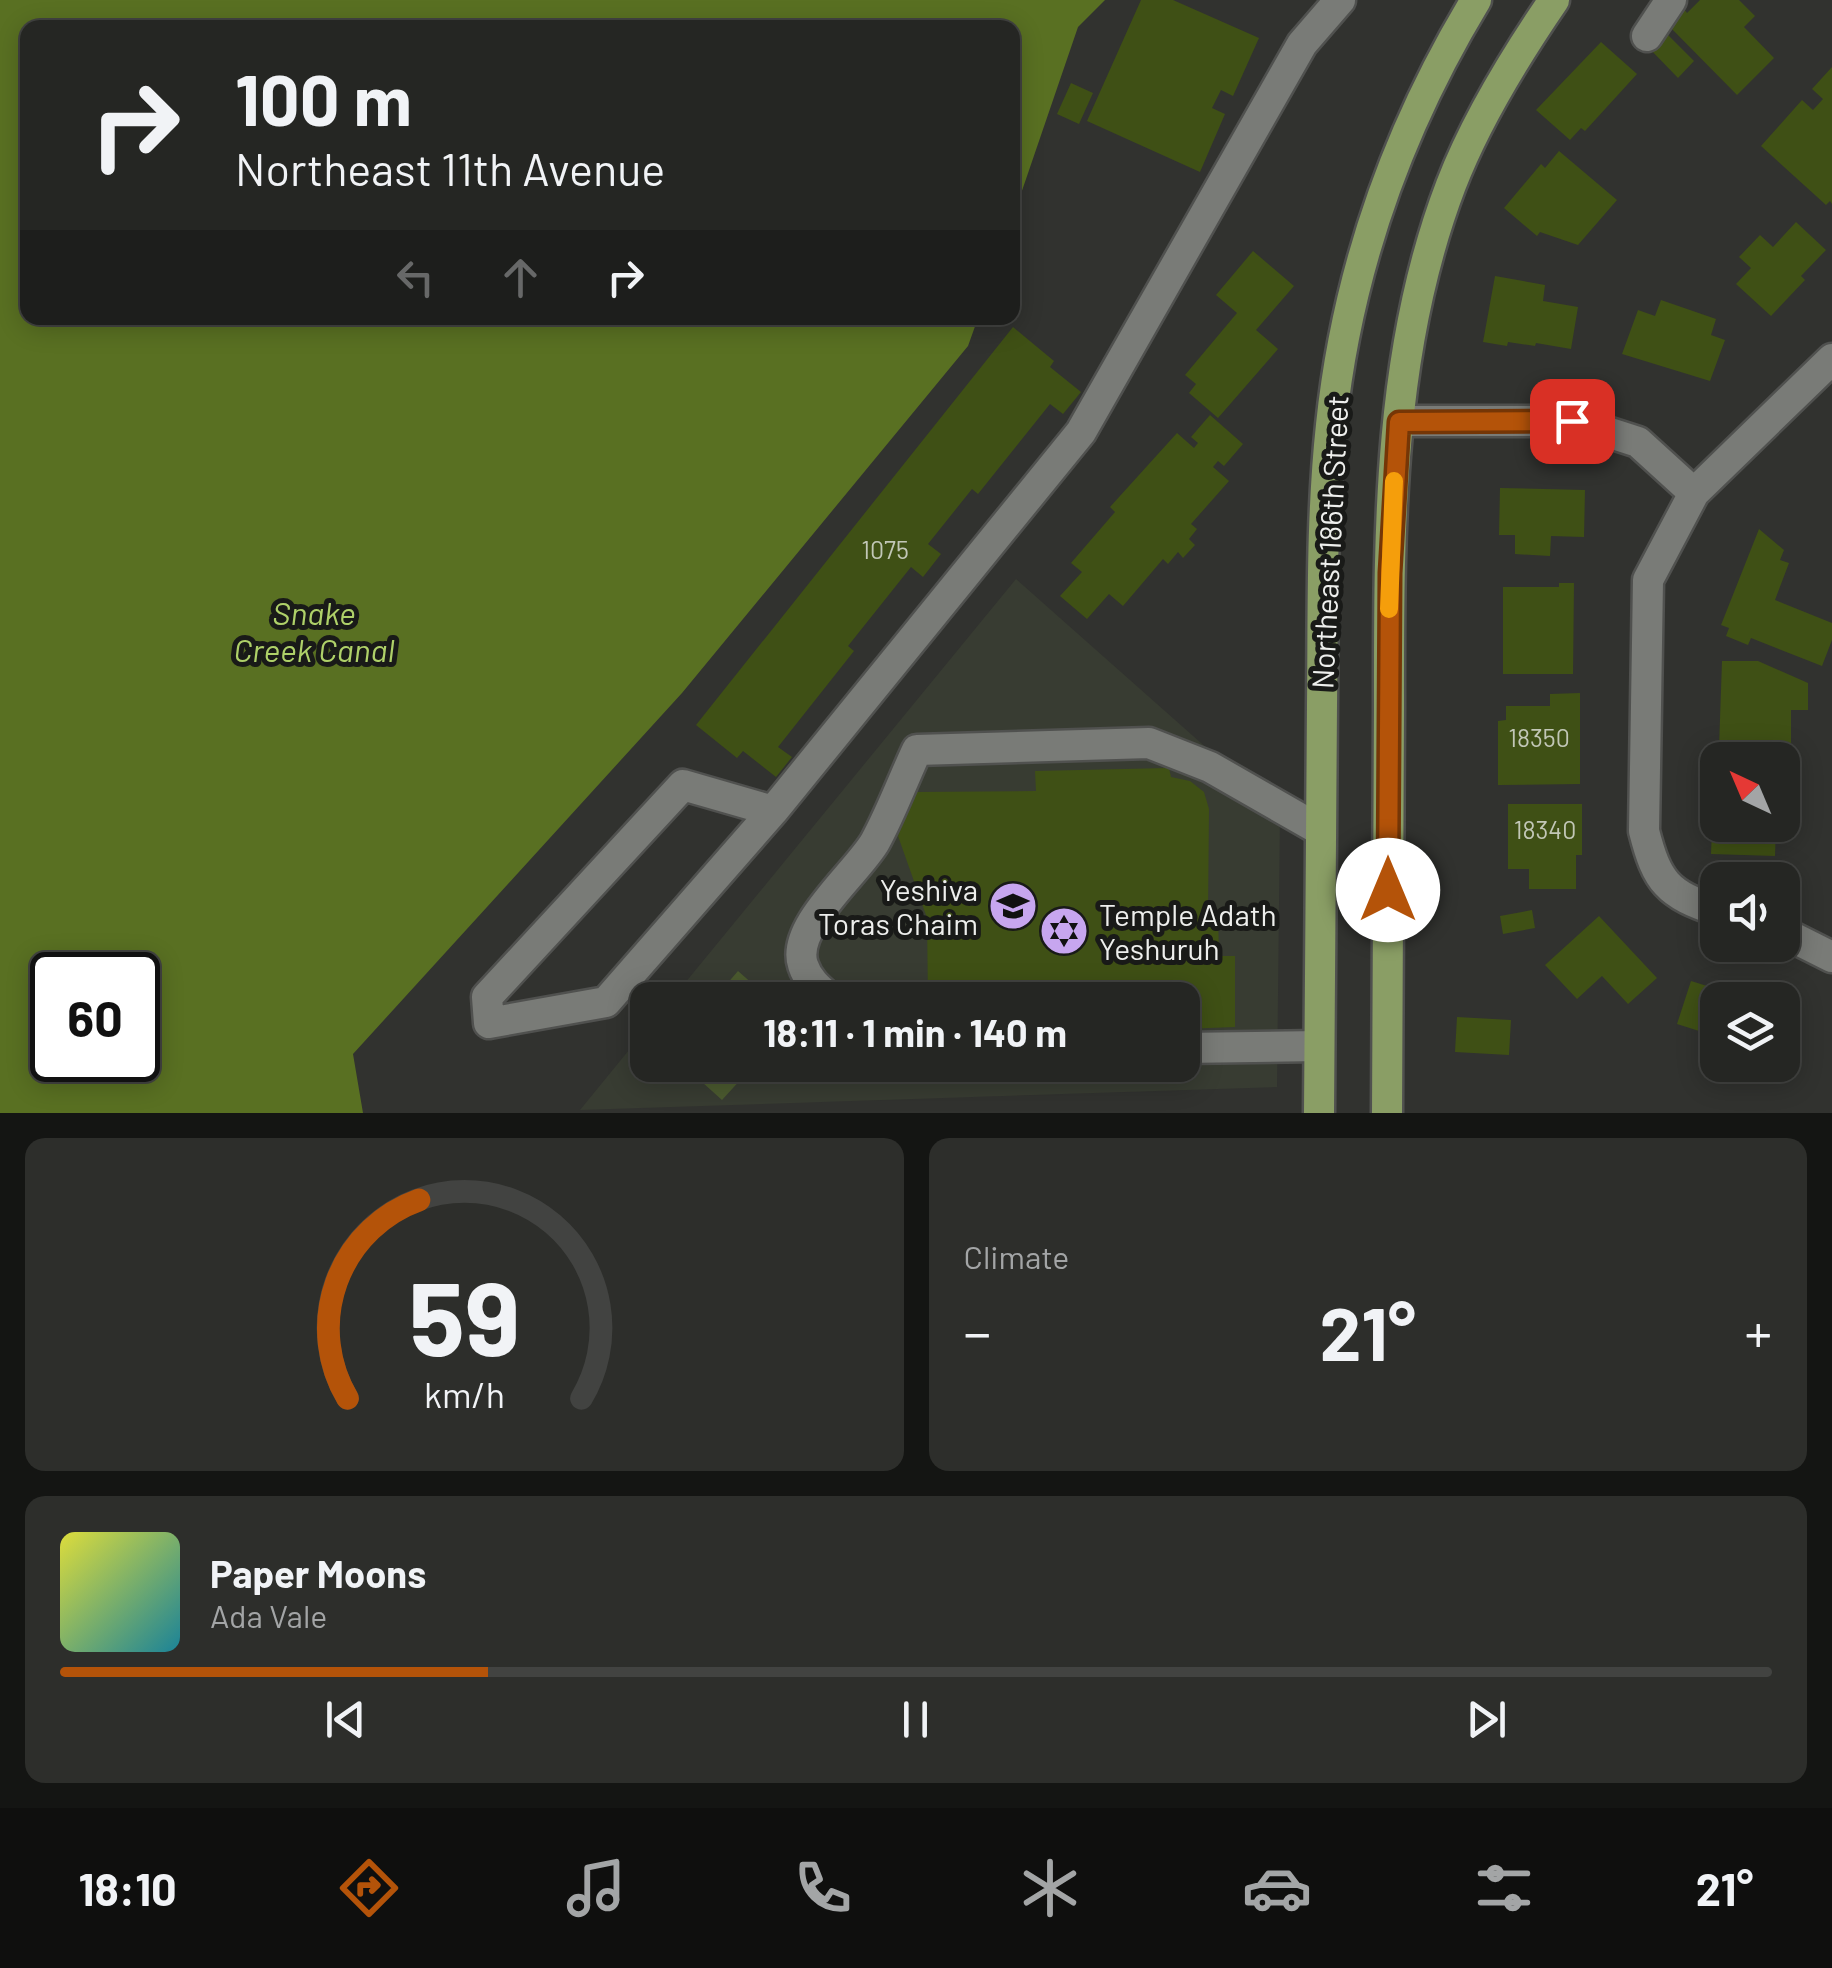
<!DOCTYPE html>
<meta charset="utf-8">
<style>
body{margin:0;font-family:Barlow,sans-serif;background:#2d2e2b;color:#f1f3f6;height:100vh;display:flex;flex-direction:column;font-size:38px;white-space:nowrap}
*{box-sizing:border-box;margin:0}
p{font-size:32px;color:#a3a5a6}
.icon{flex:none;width:55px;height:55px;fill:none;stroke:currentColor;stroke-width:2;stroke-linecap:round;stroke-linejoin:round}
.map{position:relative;height:1113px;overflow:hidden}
.details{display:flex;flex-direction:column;gap:25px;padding:25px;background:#141513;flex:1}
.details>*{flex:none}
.hud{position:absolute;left:20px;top:20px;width:1000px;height:305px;border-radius:20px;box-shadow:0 5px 25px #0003,0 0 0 2px #424341;background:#252623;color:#f1f3f6;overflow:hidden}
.needle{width:65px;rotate:316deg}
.controls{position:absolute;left:1700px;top:742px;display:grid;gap:20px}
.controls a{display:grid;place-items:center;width:100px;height:100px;border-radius:20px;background:#252623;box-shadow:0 5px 25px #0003,0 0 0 2px #424341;font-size:50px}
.speed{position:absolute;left:30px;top:952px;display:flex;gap:20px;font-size:50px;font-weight:700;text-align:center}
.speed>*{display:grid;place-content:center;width:130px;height:130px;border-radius:50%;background:#252623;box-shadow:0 5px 25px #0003,0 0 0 2px #424341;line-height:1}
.speed .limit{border:5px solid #111;border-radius:15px;background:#fff;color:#111}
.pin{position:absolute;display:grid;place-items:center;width:85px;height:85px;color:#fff;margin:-42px;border-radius:20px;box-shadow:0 5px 15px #0006}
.me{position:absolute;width:110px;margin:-55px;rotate:0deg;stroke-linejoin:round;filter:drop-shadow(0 0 8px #0008)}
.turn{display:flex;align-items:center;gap:35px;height:210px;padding:0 50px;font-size:45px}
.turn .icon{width:130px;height:130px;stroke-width:2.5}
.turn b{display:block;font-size:70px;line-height:85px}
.lanes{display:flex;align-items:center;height:95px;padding:0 50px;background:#0003;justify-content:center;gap:50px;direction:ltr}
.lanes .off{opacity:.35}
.big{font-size:75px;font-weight:700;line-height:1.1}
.details .tile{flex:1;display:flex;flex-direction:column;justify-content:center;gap:15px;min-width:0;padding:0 35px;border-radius:20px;background:#2d2e2b}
.details .dial{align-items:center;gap:0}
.dial svg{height:260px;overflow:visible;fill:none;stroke:#424341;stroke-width:7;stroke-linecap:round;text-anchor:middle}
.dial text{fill:#f1f3f6;stroke:none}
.song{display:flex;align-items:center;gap:30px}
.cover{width:120px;height:120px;border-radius:15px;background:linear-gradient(135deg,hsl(60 70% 55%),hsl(190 70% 35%))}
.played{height:10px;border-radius:5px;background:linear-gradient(90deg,#b45309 25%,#424341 25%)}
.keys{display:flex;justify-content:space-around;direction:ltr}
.heat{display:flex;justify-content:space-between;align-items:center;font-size:55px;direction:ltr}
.details .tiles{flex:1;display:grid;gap:25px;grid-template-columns:1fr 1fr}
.tile:last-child{grid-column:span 2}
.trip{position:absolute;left:630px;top:982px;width:570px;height:100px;border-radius:20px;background:#252623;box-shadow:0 5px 25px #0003,0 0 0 2px #424341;font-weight:700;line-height:100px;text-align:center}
.menu{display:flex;height:160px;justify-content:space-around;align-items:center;background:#0f0f0e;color:#a3a5a6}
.menu .icon{width:70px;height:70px}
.menu .active{color:#b45309}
.menu b{font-size:45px;color:#f1f3f6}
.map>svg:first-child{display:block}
.built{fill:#383c32}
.green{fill:#4b5a2f}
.water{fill:#597022;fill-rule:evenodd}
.building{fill:#3f5015}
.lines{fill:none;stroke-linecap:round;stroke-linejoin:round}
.minor-casing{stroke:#50514f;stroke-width:35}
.major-casing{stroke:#50514f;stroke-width:35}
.minor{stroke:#797b77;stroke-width:30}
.major{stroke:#8a9e65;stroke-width:30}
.route-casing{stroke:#753606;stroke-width:25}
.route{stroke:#b45309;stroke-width:18}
.slow{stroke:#f59e0b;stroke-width:18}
.labels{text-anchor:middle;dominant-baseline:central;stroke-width:10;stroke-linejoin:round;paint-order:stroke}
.number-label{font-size:25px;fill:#c2c7b7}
.street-label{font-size:30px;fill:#eeefed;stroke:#191a18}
.poi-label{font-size:30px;fill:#eeefed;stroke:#191a18;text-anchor:end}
.water-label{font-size:32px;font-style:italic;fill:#afd169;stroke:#191a18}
</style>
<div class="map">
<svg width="1832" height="1113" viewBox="0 0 1832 1113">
<rect width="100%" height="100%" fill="#31322f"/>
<path class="built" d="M1016,579L1280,813L1277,1087L580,1110L647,1028L648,1065H1182V1000H671Z"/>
<path class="green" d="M738,971L771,1000H713Z
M683,1065H754L722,1100Z"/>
<path class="water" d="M0,0H1105L1078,27L1013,217L1012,28H28V318H978L968,346L682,693L353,1054L363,1113H0ZM52,975H138V1060H52Z"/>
<path class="building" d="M1141,0H1173L1259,38L1233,96L1221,90L1212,108L1225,114L1200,172L1087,121Z
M1700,0H1739L1755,16L1744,27L1774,58L1737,95L1668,25L1684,9L1687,13Z
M1664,31L1694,61L1678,78L1648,47Z
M1601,42L1637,74L1585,131L1581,128L1570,140L1536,110Z
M1832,67V204L1830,201L1826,205L1761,146L1802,100L1813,110L1823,99L1812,89Z
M1071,83L1093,93L1079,124L1057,114Z
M1559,151L1617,200L1578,245L1540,232L1537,236L1504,208L1541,164L1545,168Z
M1796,222L1826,250L1801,276L1805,280L1771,316L1736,284L1751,268L1739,257L1760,235L1773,247Z
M1253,251L1294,286L1256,330L1278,349L1218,418L1189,393L1196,384L1185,375L1237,313L1216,295Z
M1495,276L1545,285L1543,301L1578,307L1571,349L1536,343L1535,346L1508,342L1507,346L1483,342Z
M1661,300L1716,319L1711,335L1725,340L1710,381L1622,354L1638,310L1655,316Z
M1013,327L1054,361L1050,367L1081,392L1063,414L1050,404L978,494L972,489L928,544L941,554L923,577L911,567L848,646L854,651L778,747L792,757L776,777L743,751L737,758L696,725Z
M1210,415L1243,444L1224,466L1218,461L1213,467L1229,481L1191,524L1197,529L1189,539L1195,545L1183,558L1178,552L1168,564L1163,559L1123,606L1109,594L1087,619L1060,596L1082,572L1071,563L1115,512L1110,507L1177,433L1194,448L1198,443L1191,437Z
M1500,488L1585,490L1584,537L1551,536L1550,556L1515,554V535H1499Z
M1759,529L1784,550L1780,560L1789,563L1775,600L1832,623V640L1822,666L1751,638L1748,645L1726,636L1729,628L1721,625Z
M1559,583H1574L1573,674H1503V587H1559Z
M1722,661H1758L1808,683V710H1791V748H1719Z
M1580,693V784L1498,785V721L1506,720V706H1550V694Z
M1782,767H1792L1790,797L1782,796Z
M1169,768L1171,777L1190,781L1204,792L1209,809L1208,914H1218L1219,956H1235V1027L1182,1029V1000H928L927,918L898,836L915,792L1036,791L1035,771Z
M1714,781H1718V825H1776L1775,856L1711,854Z
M1508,804H1582V855H1576V889H1529V869H1508Z
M1532,910L1535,928L1503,934L1500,916Z
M1599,916L1657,978L1628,1004L1602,976L1577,999L1545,965Z
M1691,981L1749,999L1718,1000V1037L1677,1024Z
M1782,1010L1795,1014L1783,1049L1782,1048Z
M1457,1017L1511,1020L1509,1055L1455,1052Z
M1782,1049L1796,1054L1787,1081L1740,1066L1782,1065Z
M849,1065H886L881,1081L847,1071Z"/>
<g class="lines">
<g class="minor-casing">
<path id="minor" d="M1647,36L1671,0
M1399,421H1573L1638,442L1694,493L1648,580L1644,831C1657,882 1667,894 1718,911
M1694,493L1832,359
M773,811L683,785L487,997L489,1023L606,1002L773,811L1081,432L1302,44L1340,0
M1782,932L1832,957
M832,1000C820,990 808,981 803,965C790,927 857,873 875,842C891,813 903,780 917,750L1149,743L1210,767L1320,830
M1182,1048L1319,1046"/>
</g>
<g class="major-casing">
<path id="major" d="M1319,1113C1319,977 1320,841 1322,705C1323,612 1321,518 1331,425C1347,272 1396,132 1476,0
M1387,1113C1388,979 1388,845 1389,710C1389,534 1387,352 1451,185C1476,120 1515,57 1554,0"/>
</g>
<use href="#minor" class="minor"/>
<use href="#major" class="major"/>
</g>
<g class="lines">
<g class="route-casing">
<path id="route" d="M1388,890L1390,573L1399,422L1572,421"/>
</g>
<use href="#route" class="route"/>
<path class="slow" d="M1389,609L1394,481"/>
</g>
<defs>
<g id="school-disc" transform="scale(2.5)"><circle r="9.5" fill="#c7a6ef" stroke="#191a18"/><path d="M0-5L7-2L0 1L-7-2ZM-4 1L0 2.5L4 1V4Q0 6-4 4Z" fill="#111"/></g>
<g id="synagogue-disc" transform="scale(2.5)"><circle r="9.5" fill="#c7a6ef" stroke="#191a18"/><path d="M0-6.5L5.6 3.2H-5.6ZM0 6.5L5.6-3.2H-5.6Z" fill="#111"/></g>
</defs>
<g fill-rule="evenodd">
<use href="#school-disc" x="1013" y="906"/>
<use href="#synagogue-disc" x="1064" y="931"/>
</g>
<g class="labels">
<g class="number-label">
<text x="885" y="549">1075</text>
<text x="1539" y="737">18350</text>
<text x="1545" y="829">18340</text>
</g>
<g class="street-label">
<text transform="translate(1329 542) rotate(-87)">Northeast 186th Street</text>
</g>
<g class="poi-label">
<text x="978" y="889">Yeshiva<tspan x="978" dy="34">Toras Chaim</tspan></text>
<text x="1099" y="914" text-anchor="start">Temple Adath<tspan x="1099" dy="34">Yeshuruh</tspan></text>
</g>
<g class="water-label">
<text x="314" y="612">Snake<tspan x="314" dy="37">Creek Canal</tspan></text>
</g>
</g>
</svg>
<div class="controls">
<a><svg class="needle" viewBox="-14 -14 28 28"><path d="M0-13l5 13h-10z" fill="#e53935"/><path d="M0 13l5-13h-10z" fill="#a3a5a6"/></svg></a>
<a><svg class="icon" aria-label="sound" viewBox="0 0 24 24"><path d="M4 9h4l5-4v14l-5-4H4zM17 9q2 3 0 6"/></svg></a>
<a><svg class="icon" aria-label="layers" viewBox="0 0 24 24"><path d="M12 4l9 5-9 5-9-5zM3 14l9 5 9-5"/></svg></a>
</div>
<div class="speed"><div class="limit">60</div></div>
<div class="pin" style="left:1572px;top:421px;background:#d93025"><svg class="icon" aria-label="arrive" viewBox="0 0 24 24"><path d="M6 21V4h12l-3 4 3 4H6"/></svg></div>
<svg class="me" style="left:1388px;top:890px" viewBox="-20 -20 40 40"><circle r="19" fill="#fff"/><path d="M0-13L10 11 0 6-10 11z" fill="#b45309"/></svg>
<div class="trip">18:11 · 1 min · 140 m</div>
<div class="hud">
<div class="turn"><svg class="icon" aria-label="right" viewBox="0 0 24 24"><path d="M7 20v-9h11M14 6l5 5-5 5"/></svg><div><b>100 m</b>Northeast 11th Avenue</div></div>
<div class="lanes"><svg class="icon off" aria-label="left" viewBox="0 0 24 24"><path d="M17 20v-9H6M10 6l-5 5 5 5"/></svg><svg class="icon off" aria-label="ahead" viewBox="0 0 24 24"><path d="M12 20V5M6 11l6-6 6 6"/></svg><svg class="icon" aria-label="right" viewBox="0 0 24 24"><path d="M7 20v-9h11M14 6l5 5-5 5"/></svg></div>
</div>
</div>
<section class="details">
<div class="tiles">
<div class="tile dial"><svg viewBox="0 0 100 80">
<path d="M14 69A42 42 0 1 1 86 69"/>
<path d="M14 69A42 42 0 0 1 36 8" stroke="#b45309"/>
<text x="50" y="56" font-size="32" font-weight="700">59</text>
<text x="50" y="72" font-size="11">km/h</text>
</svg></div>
<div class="tile"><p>Climate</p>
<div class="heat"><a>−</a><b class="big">21°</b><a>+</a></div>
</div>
<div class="tile">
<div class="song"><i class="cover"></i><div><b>Paper Moons</b><p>Ada Vale</p></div></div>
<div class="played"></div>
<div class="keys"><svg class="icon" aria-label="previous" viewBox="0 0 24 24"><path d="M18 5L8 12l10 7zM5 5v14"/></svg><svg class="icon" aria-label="pause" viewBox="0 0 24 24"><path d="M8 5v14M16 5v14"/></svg><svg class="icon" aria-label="next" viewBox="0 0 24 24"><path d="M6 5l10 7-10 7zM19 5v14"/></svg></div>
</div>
</div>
</section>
<nav class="menu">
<b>18:10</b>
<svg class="icon active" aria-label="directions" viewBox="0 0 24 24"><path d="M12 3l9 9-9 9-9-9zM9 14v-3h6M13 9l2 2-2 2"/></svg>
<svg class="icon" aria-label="music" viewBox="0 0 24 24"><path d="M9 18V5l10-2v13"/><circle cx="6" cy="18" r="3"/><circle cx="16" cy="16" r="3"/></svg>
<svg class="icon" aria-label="phone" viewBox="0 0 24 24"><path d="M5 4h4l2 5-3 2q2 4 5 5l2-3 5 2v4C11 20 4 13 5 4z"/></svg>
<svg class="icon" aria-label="climate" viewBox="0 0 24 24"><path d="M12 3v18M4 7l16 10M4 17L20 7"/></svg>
<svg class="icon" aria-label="car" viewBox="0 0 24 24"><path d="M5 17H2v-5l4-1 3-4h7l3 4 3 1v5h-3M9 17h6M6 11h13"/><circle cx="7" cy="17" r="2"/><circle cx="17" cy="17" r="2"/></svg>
<svg class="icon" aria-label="filters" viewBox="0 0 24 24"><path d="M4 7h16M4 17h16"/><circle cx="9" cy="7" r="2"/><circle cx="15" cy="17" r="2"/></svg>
<b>21°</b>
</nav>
